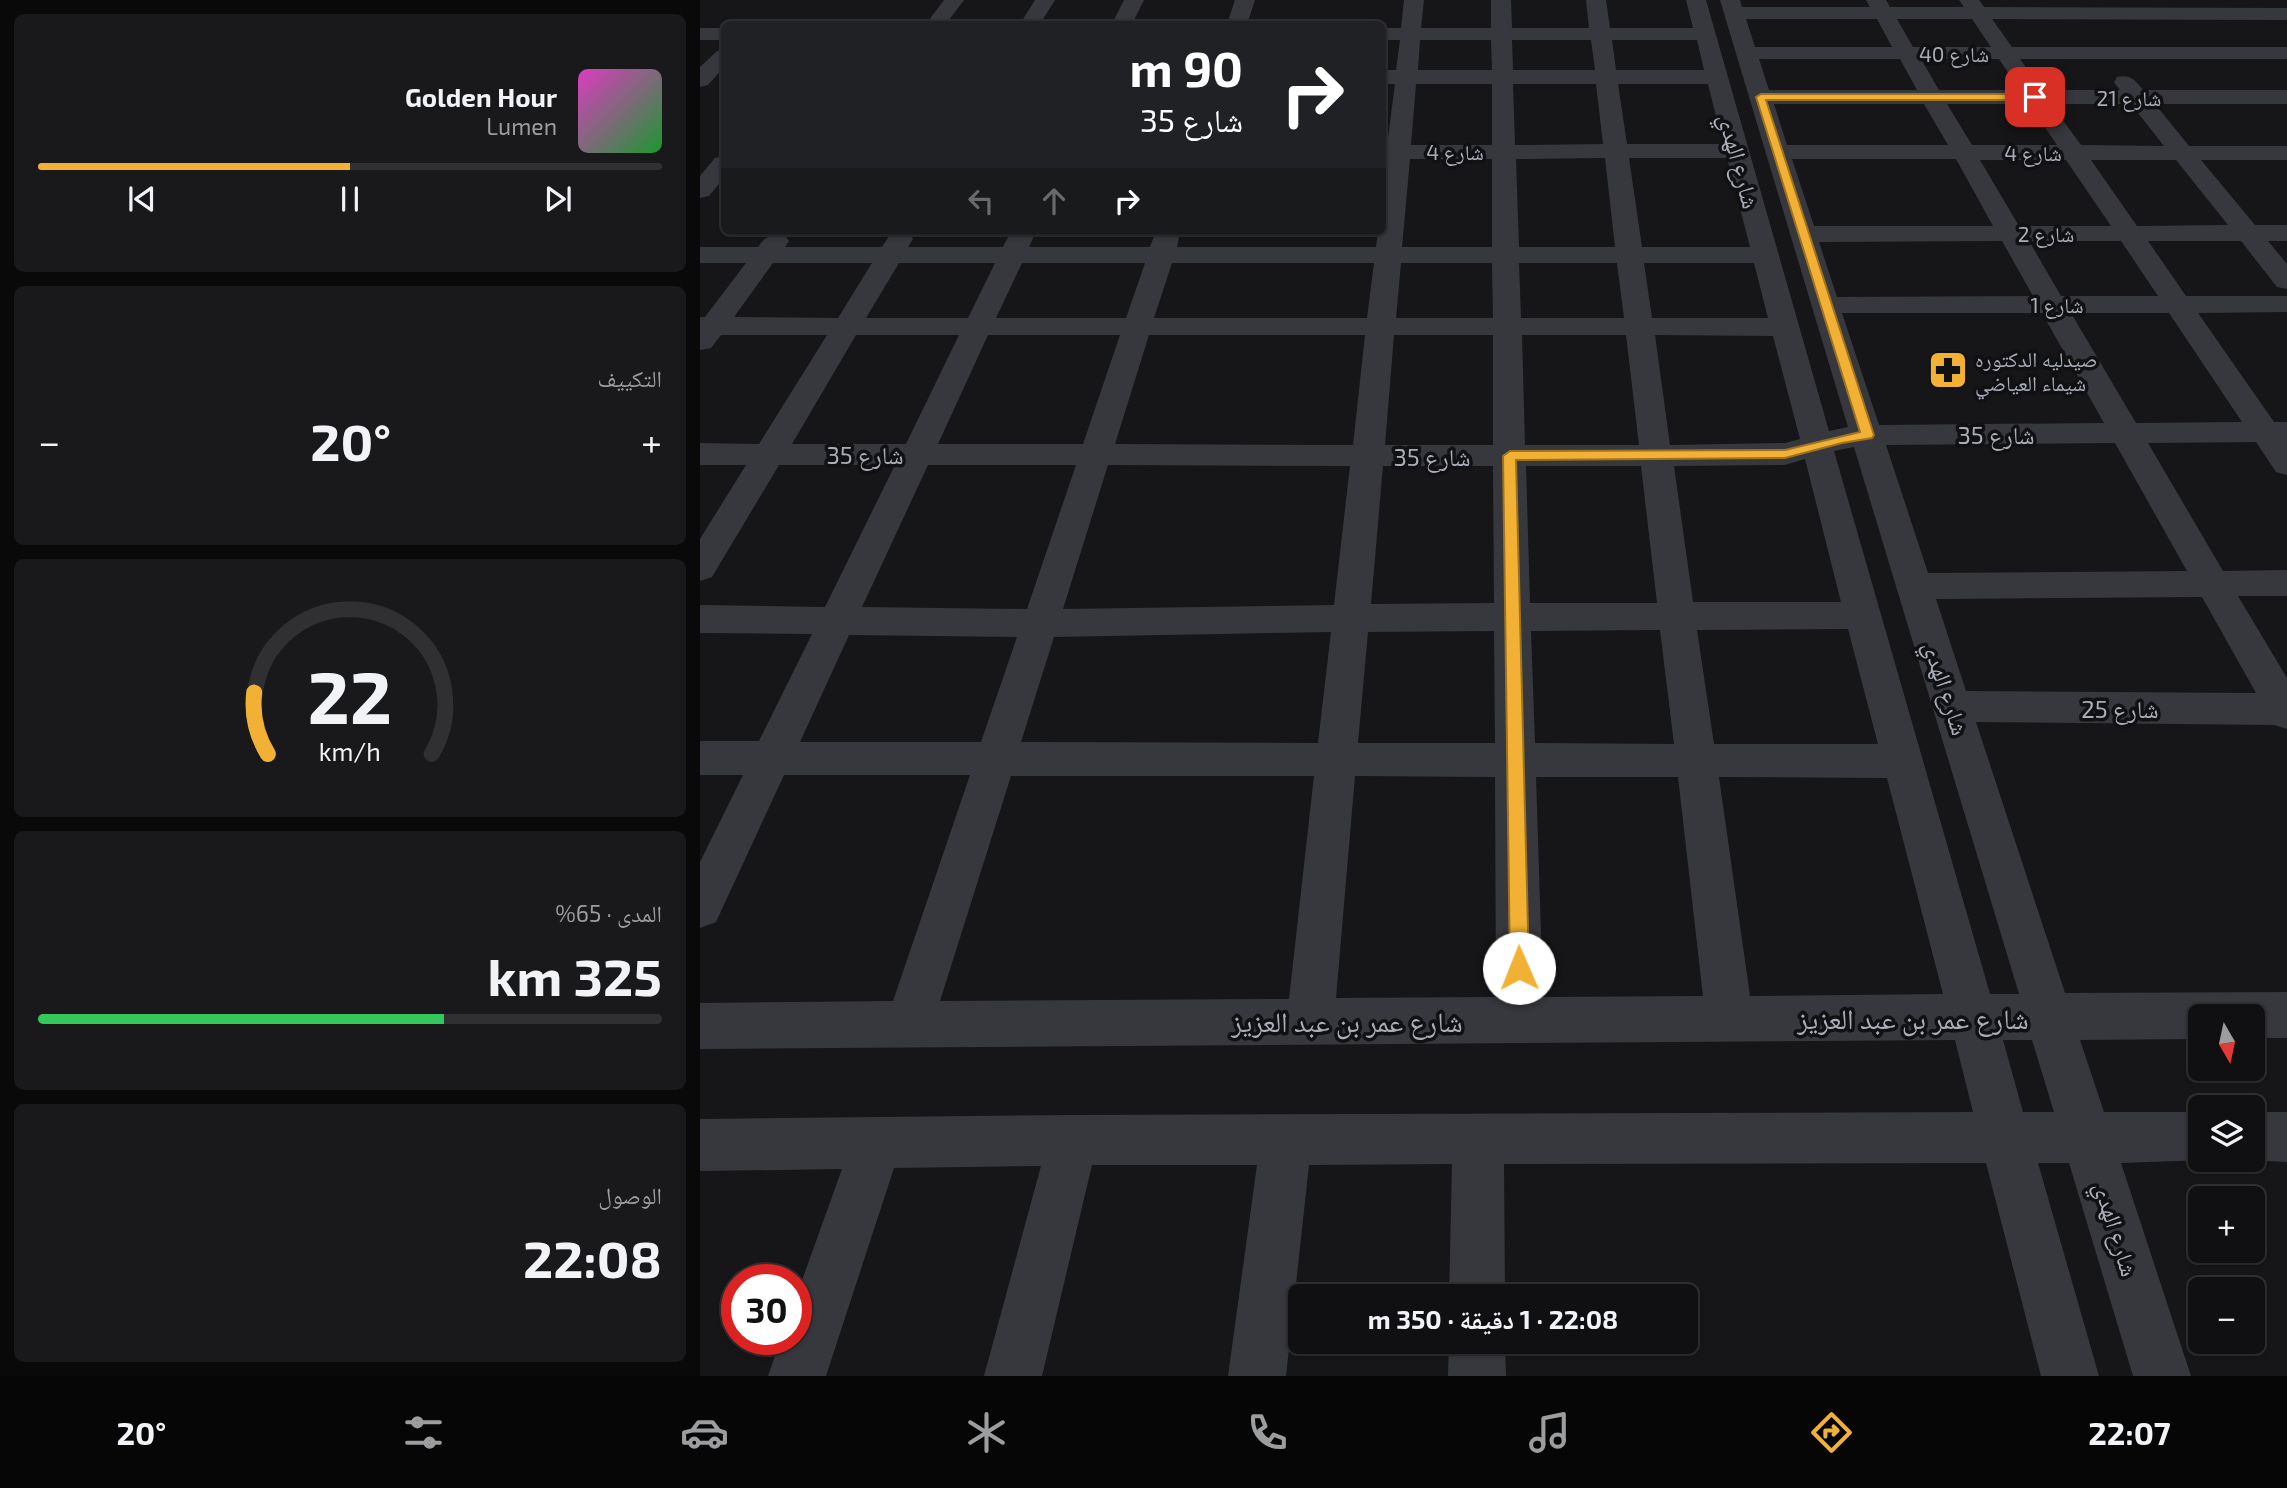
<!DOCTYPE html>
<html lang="ar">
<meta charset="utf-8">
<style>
body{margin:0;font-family:"Exo 2","Noto Naskh Arabic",sans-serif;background:#19191b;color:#f1f3f6;direction:rtl;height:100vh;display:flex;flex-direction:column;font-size:26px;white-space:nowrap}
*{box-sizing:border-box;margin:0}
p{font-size:23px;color:#9c9d9f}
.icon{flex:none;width:38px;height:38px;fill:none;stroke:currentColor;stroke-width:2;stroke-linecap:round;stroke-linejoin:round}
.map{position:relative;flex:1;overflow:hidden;direction:ltr}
.side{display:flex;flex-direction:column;gap:14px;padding:14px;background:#09090a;width:700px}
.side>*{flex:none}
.banner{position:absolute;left:21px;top:21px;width:665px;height:214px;border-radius:10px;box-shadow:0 2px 5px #0004,0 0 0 2px #303032;direction:rtl;background:#202124;color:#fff;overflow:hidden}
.needle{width:46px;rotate:171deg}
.controls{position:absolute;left:1488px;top:1004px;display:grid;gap:14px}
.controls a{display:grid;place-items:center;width:77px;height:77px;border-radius:10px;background:#101012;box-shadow:0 2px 5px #0004,0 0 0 2px #303032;font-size:35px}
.speed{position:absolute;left:21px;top:1264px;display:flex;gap:14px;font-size:35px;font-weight:700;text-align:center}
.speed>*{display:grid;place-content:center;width:91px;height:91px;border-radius:50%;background:#101012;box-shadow:0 2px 5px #0004,0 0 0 2px #303032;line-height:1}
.speed .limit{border:10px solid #d22;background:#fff;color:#111}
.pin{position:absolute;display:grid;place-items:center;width:60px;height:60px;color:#fff;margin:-30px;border-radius:14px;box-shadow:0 4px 10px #0006}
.me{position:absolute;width:77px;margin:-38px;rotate:359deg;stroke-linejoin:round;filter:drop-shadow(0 0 5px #0008)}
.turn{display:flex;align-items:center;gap:24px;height:147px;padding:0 28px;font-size:32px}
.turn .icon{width:91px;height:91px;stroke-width:2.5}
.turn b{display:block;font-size:49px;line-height:60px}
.lanes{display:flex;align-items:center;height:66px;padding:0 28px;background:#0003;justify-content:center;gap:35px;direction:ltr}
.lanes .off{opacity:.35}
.big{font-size:52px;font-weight:700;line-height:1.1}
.side .widget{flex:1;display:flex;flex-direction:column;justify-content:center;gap:10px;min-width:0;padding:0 24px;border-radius:10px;background:#19191b}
.side .dial{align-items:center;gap:0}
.dial svg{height:182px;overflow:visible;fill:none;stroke:#303032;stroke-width:7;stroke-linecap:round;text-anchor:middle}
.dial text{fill:#f1f3f6;stroke:none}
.song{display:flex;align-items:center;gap:21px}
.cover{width:84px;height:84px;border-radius:10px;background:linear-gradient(135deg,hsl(310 70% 55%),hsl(130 70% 35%))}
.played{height:7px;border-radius:4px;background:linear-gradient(90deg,#f2b134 50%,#303032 50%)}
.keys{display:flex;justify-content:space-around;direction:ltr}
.heat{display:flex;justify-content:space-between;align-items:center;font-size:38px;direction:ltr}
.charge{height:10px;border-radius:5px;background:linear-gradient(90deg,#34c759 65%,#303032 0)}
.trip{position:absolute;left:588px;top:1284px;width:410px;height:70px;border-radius:10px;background:#101012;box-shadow:0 2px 5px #0004,0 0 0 2px #303032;font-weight:700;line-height:70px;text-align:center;direction:rtl}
.menu{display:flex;height:112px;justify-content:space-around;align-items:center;background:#060607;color:#9c9d9f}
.menu .icon{width:49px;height:49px}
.menu .on{color:#f2b134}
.menu b{font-size:32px;color:#f1f3f6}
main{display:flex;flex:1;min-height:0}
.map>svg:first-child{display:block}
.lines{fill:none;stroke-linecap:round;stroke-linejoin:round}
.minor{fill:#37383d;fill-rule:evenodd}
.route{fill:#f2b134;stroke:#9d7322;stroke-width:2}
.labels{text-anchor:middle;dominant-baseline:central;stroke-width:7;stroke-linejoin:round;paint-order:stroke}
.far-street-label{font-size:21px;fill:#a8adb8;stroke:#111113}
.far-poi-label{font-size:21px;fill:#a8adb8;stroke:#111113;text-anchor:start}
.street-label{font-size:24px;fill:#a8adb8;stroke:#111113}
.near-street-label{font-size:28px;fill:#a8adb8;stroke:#111113}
</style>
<main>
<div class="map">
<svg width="1587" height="1376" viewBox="0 0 1587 1376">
<rect width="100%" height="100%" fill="#161618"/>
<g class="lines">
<path class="minor" d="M244,0H264L246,24H226Z
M335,0H355L340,24H320Z
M424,0H444L432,24H412Z
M535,0H555L547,24H527Z
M704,0H724L721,28H791V0H811L812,28H889L886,0H906L910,28H993L986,0H1006L1129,431L1148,427L1020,0H1040L1042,7H1170L1166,0H1186L1190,7H1264L1259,0H1279L1284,7L1587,8V20L1292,19L1312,47H1587V59H1320L1342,90H1420L1414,82L1417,77C1431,74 1435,80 1443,90H1587V104H1455L1489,146H1587V160H1501L1555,225H1587V241H1568L1587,264V289L1577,287L1541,241H1448L1486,296H1587V312L1498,313L1574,422H1587V475L1576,472L1556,442L1448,443L1523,571L1587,570V596H1538L1587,678V729L1574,725L1276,722L1365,993L1587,992V1038H1552V1017H1500V1039L1380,1040L1404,1112H1500V1160H1505L1421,1163L1491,1376H1433L1369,1163H1338L1399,1376H1341L1286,1163L804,1164L805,1297H749L752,1164L609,1165L586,1376H528L557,1165H392L342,1376H284L341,1166L194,1168L126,1376H68L81,1339H96V1297L142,1169L0,1171V1119L373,1115L1273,1112L1255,1040L0,1049V1003L193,1001L270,775H84L16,922L0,928V862L43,775H0V741H59L112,634L0,633V605L125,607L195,465H79L12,577L0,581V539L46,465H0V443L59,444L127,335H21L11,348L0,350V317H5L46,263H0V247H58C67,236 71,232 85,235L89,241L85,247H182L191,233L200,231L209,233L213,239L208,247H303L311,231H331L334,236L329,247H450L456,231H480L477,247H676L678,231H682L686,159H682V145H687L695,84H682V70H696L700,40H682V28H701ZM1046,19H1177L1192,47H1055ZM1197,19H1272L1291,47H1213ZM720,40H791L792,70H718ZM812,40H891L895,70H813ZM912,40H997L1004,70H916ZM1059,59H1200L1217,90H1069ZM1221,59H1299L1320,90H1239ZM716,84H792V145H711ZM813,84H896L903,144L815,145ZM918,84H1008L1023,144H927ZM1074,104H1224L1248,145H1087ZM1247,104H1329L1357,145H1272ZM1351,104H1431L1464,146L1381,145ZM905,158L915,247H819L816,159ZM929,158H1027L1050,247H942ZM710,159H792V247H702ZM1092,159H1256L1293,226H1114ZM1280,160H1366L1411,226H1319ZM1391,160H1476L1528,225L1437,226ZM1302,241L1333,296L1137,297L1119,242ZM1329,241H1421L1458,296H1361ZM73,263H172L138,318L34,317ZM199,263H295L268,318H166ZM322,263H445L426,318H296ZM472,263H674L667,318H454ZM701,263H792L793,318H696ZM819,263H917L924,318H821ZM944,263H1054L1068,318H952ZM1142,313H1342L1404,423L1179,425ZM1371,313H1469L1542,422L1436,423ZM156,335H259L206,444H92ZM288,335H420L383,444H238ZM449,335H665L653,445L415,444ZM694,335H793V445H685ZM822,335H926L939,445H825ZM955,335L1073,336L1100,439L1085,443L970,445ZM1415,443L1487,571L1228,573L1186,445ZM1154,447L1319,994H1290L1134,451ZM1105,459L1141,602H993L974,466L1085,465ZM228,465H376L327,609L162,607ZM408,465L650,466L634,605L363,609ZM683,466H793L794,603L671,604ZM826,466H941L957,603H830ZM1502,597L1556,693L1266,691L1236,599ZM1148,629L1178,744H1014L997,630ZM960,630L974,744L835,743L831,631ZM794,631L795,743H658L668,632ZM631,632L618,743L321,742L354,637ZM149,635L317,637L281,742H100ZM311,776H614L589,999L240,1001ZM655,776L795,777L796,997L636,998ZM836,777H978L1003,996L843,997ZM1019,777L1187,778L1243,994L1050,996ZM1303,1040H1332L1354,1112H1323Z
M0,28H24V40H0Z
M24,49V67L8,85L0,87V67L17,51Z
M24,156V178L9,196L0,198V176L15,158Z
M1552,1112H1587V1162L1547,1160H1552Z
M749,1342H805L806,1376H748Z"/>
</g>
<path class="route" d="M1061,94H1335L1340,97L1335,100H1066L1174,435L1172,438L1142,443L1085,458L816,460L829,968L826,975L819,977L812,975L810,968L803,456L810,451L1085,450L1160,432L1056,97Z"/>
<defs>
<g id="pharmacy-square" transform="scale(2.0125)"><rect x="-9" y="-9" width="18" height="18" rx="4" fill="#f2b134" stroke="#111113"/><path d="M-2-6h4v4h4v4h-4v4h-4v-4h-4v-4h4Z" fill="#111"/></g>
</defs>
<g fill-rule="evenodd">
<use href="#pharmacy-square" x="1248" y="370"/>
</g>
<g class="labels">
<g class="far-street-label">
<text x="1254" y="53">شارع 40</text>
<text x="1429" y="97">شارع 21</text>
<text x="755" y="151">شارع 4</text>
<text x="1333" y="152">شارع 4</text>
<text x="1346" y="233">شارع 2</text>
<text x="1357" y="304">شارع 1</text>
</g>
<g class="far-poi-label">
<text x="1275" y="358">صيدليه الدكتوره<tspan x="1275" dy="24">شيماء العياضي</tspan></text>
</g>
<g class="street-label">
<text transform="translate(1040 161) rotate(75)">شارع الهدي</text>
<text x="1296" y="434">شارع 35</text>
<text x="165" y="454">شارع 35</text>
<text x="732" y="456">شارع 35</text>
<text transform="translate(1247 688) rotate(72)">شارع الهدي</text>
<text x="1420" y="708">شارع 25</text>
<text transform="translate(1417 1229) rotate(73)">شارع الهدي</text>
</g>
<g class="near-street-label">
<text x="1213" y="1018">شارع عمر بن عبد العزيز</text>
<text x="647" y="1021">شارع عمر بن عبد العزيز</text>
</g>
</g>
</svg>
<div class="controls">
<a><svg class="needle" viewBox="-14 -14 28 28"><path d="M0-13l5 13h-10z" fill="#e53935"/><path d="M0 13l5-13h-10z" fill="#9c9d9f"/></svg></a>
<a><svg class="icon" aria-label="layers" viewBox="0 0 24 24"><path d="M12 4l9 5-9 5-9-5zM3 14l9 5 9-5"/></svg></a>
<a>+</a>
<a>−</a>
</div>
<div class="speed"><div class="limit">30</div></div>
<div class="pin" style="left:1335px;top:97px;background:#d93025"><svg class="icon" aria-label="arrive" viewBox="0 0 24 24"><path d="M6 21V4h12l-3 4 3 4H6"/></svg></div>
<svg class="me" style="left:819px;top:968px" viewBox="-20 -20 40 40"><circle r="19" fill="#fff"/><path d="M0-13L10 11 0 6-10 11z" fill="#f2b134"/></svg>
<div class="trip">22:08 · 1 دقيقة · 350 m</div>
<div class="banner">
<div class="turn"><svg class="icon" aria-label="right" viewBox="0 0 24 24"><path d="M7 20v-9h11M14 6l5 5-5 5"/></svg><div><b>90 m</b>شارع 35</div></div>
<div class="lanes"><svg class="icon off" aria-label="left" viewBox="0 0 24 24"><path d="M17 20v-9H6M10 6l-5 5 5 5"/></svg><svg class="icon off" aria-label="ahead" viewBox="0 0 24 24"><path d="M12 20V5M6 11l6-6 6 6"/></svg><svg class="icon" aria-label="right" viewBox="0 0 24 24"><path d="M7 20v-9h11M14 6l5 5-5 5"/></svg></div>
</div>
</div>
<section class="side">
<div class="widget">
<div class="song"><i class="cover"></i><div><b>Golden Hour</b><p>Lumen</p></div></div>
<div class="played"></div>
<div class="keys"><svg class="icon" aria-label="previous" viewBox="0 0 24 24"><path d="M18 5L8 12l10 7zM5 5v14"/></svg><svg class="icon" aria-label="pause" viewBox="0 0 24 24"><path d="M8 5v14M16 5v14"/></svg><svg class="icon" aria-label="next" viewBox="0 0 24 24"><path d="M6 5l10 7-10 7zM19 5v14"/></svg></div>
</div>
<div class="widget"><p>التكييف</p>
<div class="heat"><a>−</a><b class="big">20°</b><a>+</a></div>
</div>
<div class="widget dial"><svg viewBox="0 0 100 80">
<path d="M14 69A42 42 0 1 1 86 69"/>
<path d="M14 69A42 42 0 0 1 8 42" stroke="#f2b134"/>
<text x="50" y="56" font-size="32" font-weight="700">22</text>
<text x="50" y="72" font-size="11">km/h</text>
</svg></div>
<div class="widget"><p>المدى · 65%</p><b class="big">325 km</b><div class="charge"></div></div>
<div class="widget"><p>الوصول</p><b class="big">22:08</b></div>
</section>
</main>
<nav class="menu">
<b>22:07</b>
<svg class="icon on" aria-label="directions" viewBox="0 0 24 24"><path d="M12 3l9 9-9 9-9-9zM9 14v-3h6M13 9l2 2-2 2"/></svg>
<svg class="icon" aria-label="music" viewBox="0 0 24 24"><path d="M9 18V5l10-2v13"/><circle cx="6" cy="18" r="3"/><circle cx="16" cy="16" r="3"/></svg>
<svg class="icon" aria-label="phone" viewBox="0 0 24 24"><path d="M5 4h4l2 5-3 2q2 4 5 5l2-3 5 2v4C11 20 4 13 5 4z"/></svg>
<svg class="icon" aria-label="climate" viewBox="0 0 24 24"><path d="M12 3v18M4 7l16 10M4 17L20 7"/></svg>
<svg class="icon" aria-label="car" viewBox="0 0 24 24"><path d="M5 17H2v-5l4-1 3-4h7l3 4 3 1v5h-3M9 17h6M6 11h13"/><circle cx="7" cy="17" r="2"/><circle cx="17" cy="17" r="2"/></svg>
<svg class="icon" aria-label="filters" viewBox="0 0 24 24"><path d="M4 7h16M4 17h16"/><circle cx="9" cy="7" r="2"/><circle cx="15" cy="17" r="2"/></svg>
<b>20°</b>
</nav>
